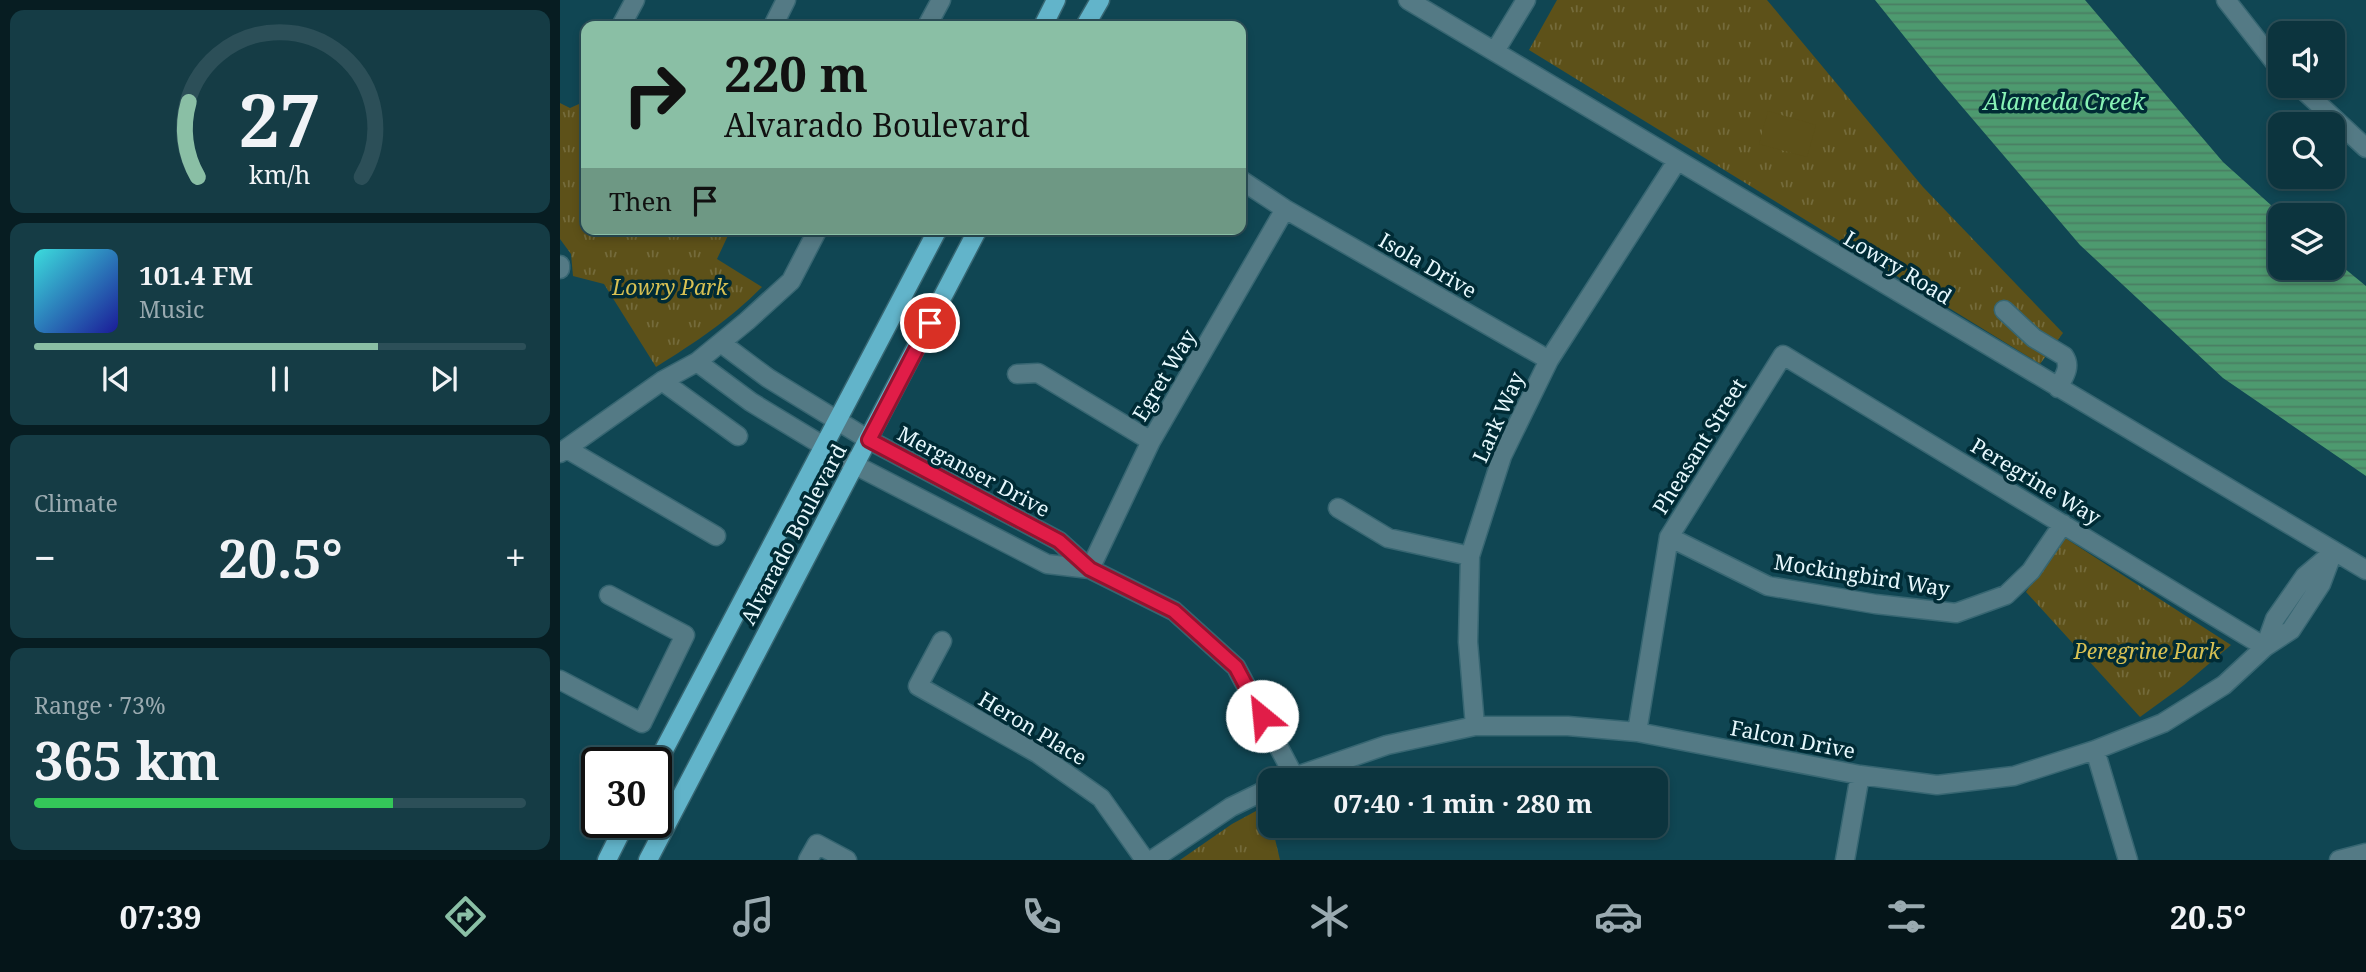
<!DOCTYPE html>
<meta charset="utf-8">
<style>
body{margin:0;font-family:"Noto Serif",serif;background:#153c45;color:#f1f3f6;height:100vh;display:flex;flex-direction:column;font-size:26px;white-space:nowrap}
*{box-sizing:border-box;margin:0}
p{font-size:23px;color:#9aaab0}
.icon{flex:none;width:38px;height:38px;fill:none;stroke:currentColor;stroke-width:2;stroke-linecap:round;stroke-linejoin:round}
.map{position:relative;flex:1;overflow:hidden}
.side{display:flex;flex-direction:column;gap:10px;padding:10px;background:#071d22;width:560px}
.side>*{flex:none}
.hud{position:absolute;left:21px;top:21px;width:665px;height:214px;border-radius:14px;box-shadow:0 4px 10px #0003,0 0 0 2px #2c4f58;background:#8abfa5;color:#111;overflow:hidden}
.controls{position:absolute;left:1708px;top:21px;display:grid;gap:14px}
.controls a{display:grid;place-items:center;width:77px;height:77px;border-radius:14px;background:#0c343e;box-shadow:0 4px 10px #0003,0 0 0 2px #2c4f58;font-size:35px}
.speed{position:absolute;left:21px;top:747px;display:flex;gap:14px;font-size:35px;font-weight:700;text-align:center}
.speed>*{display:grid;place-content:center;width:91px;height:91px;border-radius:50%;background:#0c343e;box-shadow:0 4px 10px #0003,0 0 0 2px #2c4f58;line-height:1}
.speed .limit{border:4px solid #111;border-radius:10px;background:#fff;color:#111}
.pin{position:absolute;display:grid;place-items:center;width:60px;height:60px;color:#fff;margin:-30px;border:4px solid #fff;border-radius:50%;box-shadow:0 2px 7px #0007}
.me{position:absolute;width:77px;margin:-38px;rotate:332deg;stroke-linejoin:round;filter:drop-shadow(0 0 5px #0008)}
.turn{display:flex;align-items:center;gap:24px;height:147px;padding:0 28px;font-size:32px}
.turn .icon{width:91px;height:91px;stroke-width:2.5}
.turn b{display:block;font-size:49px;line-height:60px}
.then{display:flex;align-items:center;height:66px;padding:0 28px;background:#0003;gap:14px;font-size:26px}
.big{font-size:52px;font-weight:700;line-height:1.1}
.side .tile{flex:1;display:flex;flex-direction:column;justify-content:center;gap:10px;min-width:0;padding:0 24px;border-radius:14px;background:#153c45}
.side .dial{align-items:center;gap:0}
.dial svg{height:182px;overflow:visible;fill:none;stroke:#2c4f58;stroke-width:7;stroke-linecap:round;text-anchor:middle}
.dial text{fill:#f1f3f6;stroke:none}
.song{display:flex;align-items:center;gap:21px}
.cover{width:84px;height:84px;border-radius:10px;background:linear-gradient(135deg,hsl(180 70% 55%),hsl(240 70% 35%))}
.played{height:7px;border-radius:4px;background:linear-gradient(90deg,#8abfa5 70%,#2c4f58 70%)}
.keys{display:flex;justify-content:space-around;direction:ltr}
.heat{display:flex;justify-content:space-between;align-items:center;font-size:38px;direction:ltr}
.charge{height:10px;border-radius:5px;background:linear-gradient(90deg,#34c759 73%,#2c4f58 0)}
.trip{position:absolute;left:698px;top:768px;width:410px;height:70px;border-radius:14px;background:#0c343e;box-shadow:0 4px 10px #0003,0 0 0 2px #2c4f58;font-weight:700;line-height:70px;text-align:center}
.dock{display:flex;height:112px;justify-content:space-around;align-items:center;background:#051519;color:#9aaab0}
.dock .icon{width:49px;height:49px}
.dock .selected{color:#8abfa5}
.dock b{font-size:32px;color:#f1f3f6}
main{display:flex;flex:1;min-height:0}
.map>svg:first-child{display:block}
.park{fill:url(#park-tufts)}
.pitch{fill:#5d5119}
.water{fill:url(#water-rules)}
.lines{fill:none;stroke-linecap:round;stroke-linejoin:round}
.minor-casing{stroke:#376672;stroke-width:21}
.major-casing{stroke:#376672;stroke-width:21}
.minor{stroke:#547a85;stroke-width:18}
.major{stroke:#62b4ca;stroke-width:18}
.route-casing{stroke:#92132f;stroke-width:18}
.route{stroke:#e11d48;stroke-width:12}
.labels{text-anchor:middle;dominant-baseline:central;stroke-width:7;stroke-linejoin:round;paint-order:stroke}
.street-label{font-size:21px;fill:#e6f8fd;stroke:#002b35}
.park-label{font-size:21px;font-style:italic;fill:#d8c153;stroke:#002b35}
.water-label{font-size:23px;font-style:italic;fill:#88f2b6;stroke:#002b35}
</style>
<main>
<section class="side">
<div class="tile dial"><svg viewBox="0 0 100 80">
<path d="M14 69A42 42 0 1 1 86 69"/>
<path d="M14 69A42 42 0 0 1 10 36" stroke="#8abfa5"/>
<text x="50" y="56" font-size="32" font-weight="700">27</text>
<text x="50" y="72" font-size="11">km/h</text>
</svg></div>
<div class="tile">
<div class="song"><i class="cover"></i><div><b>101.4 FM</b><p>Music</p></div></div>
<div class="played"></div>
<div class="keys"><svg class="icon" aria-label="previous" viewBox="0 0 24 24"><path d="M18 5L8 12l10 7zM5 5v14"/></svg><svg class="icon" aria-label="pause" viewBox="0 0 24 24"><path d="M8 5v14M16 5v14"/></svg><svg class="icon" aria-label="next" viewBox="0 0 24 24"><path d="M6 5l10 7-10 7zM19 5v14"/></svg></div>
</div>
<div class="tile"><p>Climate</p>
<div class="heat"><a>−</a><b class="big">20.5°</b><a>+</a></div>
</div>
<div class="tile"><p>Range · 73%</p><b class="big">365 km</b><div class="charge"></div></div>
</section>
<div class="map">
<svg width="1806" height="860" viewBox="0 0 1806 860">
<defs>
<pattern id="park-tufts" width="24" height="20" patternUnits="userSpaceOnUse" patternTransform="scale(1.75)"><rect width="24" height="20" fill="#5d5119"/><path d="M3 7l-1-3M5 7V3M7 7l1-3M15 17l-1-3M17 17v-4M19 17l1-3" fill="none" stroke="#746b3b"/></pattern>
<pattern id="water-rules" width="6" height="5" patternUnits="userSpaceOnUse" patternTransform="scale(1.75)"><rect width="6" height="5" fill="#4d9a6f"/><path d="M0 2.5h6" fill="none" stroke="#4a7e63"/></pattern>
</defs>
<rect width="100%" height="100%" fill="#104653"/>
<path class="park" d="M997,0H1207L1363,187L1503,333L1480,364L969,50Z
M0,103L10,108L19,104L26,114V229H171L157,259L202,287C169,320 136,342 96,367L44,284L13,276L11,254L0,239Z
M1502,536L1671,645L1624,685L1580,717L1466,592Z
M707,805L720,860H620L672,824Z"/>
<path class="pitch" d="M1208,111L1256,125L1247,157L1199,144Z"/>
<path class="water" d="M1315,0H1525L1663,162L1722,215H1720V268H1773V259L1806,286V476L1663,378L1520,245L1380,81Z"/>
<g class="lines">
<g class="minor-casing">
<path id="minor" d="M848,0L1806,570
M1666,0L1720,69
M61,26L75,0
M213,26L226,0
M367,26L381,0
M935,51L966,0
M1739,86L1806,148
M681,180L725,209L989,360
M0,265V269
M1444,310L1474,338L1504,356C1512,367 1503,378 1498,388
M161,343L208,378L309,440L499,541L530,569L614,611L676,667L734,776
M137,362L191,402L295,465L487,564L530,569
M457,374L478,373L591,441
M102,381L178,436
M7,449L156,536
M0,453L102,381L137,362L187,321L231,281L258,229
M778,508L828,538L910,556
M1109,537L1208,586L1315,604L1396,613L1446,595L1471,571L1503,524
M530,569L591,441L725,209
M382,641L358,686L477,753L541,798L585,860
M1705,647L1715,619L1745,576L1771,554
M0,680L82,723L125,635L49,595
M915,726L908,642L910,556L942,456L989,360L1117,161
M1077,732L1109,537L1223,355L1705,647
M1535,750L1568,860
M725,780L827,745L915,726H1008L1077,732L1300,775L1377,785L1454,776L1535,750L1603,723L1664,685L1705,647L1731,630L1761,584L1773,552
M248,860L257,844L287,860
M592,860L671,807L710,788
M1285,860L1300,775
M1779,860L1806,853"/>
</g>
<g class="major-casing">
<path id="major" d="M483,26L496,0
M525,26L540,0
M96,765L378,229
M47,860L66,822
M88,860L418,229"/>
</g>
<use href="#minor" class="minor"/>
<use href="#major" class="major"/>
</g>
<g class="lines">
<g class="route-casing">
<path id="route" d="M370,323L309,440L499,541L530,569L614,611L676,667L702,716"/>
</g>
<use href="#route" class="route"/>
</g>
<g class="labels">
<g class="street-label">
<text transform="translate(868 265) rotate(30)">Isola Drive</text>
<text transform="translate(1338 267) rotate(31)">Lowry Road</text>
<text transform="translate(604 375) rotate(-59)">Egret Way</text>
<text transform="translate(938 417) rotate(-66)">Lark Way</text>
<text transform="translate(1139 446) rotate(-58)">Pheasant Street</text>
<text transform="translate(414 471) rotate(28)">Merganser Drive</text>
<text transform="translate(1476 481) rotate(31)">Peregrine Way</text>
<text transform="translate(233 534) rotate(-62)">Alvarado Boulevard</text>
<text transform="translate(1302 575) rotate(9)">Mockingbird Way</text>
<text transform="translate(473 728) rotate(31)">Heron Place</text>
<text transform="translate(1233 739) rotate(11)">Falcon Drive</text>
</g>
<g class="park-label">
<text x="110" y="287">Lowry Park</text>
<text x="1587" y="651">Peregrine Park</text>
</g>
<g class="water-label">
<text x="1504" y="101">Alameda Creek</text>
</g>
</g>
</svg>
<div class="controls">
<a><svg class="icon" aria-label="sound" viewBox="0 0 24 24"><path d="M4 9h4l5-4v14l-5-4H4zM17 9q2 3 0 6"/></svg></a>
<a><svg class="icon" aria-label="search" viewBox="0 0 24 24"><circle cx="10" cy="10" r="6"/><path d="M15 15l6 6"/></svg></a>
<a><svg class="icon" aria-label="layers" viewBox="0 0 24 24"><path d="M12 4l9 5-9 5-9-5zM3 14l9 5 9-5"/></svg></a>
</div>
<div class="speed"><div class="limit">30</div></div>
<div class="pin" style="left:370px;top:323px;background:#d93025"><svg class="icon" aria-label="arrive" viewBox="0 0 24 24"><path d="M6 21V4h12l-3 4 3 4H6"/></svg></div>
<svg class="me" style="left:702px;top:716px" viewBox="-20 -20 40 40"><circle r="19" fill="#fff"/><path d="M0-13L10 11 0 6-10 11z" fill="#e11d48"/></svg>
<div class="trip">07:40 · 1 min · 280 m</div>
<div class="hud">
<div class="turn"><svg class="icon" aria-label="right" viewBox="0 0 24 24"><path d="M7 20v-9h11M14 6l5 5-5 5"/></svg><div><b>220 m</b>Alvarado Boulevard</div></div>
<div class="then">Then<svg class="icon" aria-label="arrive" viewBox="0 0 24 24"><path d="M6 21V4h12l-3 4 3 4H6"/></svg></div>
</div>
</div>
</main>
<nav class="dock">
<b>07:39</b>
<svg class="icon selected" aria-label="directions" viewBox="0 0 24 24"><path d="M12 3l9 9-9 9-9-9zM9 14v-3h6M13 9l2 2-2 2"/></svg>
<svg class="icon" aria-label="music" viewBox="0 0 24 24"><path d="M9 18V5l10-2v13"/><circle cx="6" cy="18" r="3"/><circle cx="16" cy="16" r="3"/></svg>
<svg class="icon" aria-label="phone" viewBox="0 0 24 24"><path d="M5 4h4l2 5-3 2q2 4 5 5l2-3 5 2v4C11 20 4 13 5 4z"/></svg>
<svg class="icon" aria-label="climate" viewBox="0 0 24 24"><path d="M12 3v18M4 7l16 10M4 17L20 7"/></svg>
<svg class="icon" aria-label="car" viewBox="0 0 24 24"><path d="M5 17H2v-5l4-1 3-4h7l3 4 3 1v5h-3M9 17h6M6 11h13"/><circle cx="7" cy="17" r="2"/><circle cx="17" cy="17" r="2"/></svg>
<svg class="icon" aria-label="filters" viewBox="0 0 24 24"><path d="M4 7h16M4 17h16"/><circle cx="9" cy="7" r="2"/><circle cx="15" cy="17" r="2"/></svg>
<b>20.5°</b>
</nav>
